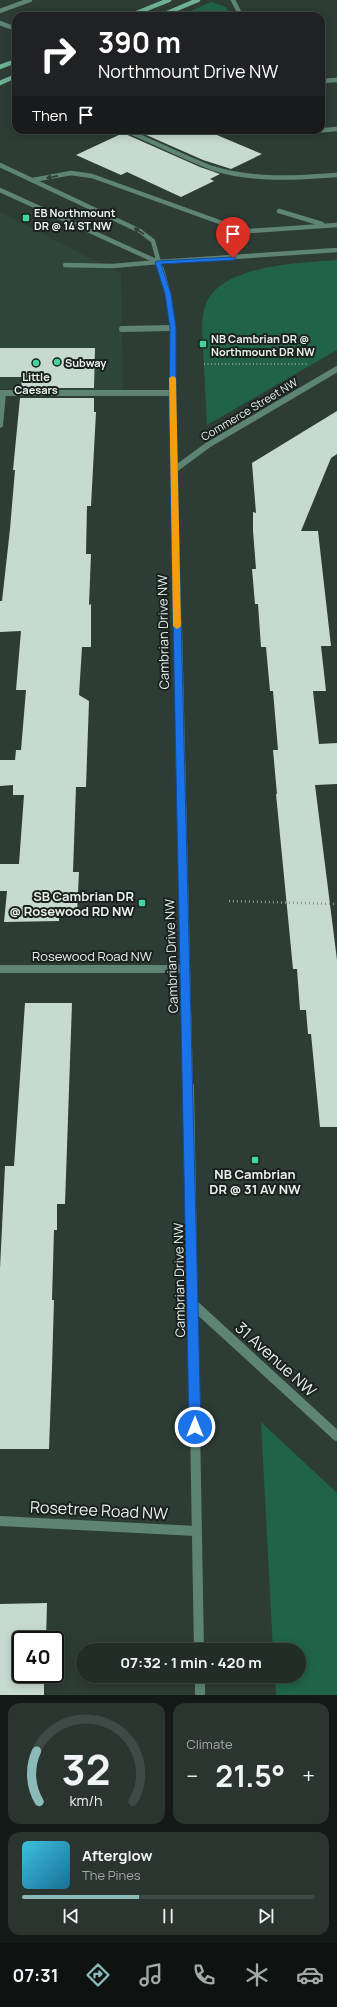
<!DOCTYPE html>
<meta charset="utf-8">
<style>
body{margin:0;font-family:Manrope,sans-serif;background:#2a3530;color:#f1f3f6;height:100vh;display:flex;flex-direction:column;font-size:15px;white-space:nowrap}
*{box-sizing:border-box;margin:0}
p{font-size:13px;color:#a2a8a8}
.icon{flex:none;width:22px;height:22px;fill:none;stroke:currentColor;stroke-width:2;stroke-linecap:round;stroke-linejoin:round}
.map{position:relative;height:1695px;overflow:hidden}
.side{display:flex;flex-direction:column;gap:8px;padding:8px;background:#131916;flex:1}
.side>*{flex:none}
.banner{position:absolute;left:12px;top:12px;width:313px;height:122px;border-radius:12px;box-shadow:0 2px 10px #0003,0 0 0 1px #3f4945;background:#202124;color:#fff;overflow:hidden}
.speed{position:absolute;left:12px;top:1631px;display:flex;gap:8px;font-size:20px;font-weight:700;text-align:center}
.speed>*{display:grid;place-content:center;width:52px;height:52px;border-radius:50%;background:#222d28;box-shadow:0 2px 10px #0003,0 0 0 1px #3f4945;line-height:1}
.speed .limit{border:2px solid #111;border-radius:6px;background:#fff;color:#111}
.pin{position:absolute;display:grid;place-items:center;width:34px;height:34px;color:#fff;margin:-41px -17px;border-radius:50% 50% 50% 0;rotate:-45deg;box-shadow:0 0 4px #0007}
.pin .icon{rotate:45deg}
.me{position:absolute;width:44px;margin:-22px;rotate:0deg;stroke-linejoin:round;filter:drop-shadow(0 0 3px #0008)}
.turn{display:flex;align-items:center;gap:14px;height:84px;padding:0 20px;font-size:18px}
.turn .icon{width:52px;height:52px;stroke-width:2.5}
.turn b{display:block;font-size:28px;line-height:34px}
.then{display:flex;align-items:center;height:38px;padding:0 20px;background:#0003;gap:8px;font-size:15px}
.big{font-size:30px;font-weight:700;line-height:1.1}
.side .card{flex:1;display:flex;flex-direction:column;justify-content:center;gap:6px;min-width:0;padding:0 14px;border-radius:12px;background:#2a3530}
.side .dial{align-items:center;gap:0}
.dial svg{height:104px;overflow:visible;fill:none;stroke:#3f4945;stroke-width:7;stroke-linecap:round;text-anchor:middle}
.dial text{fill:#f1f3f6;stroke:none}
.song{display:flex;align-items:center;gap:12px}
.cover{width:48px;height:48px;border-radius:6px;background:linear-gradient(135deg,hsl(190 70% 55%),hsl(200 70% 35%))}
.played{height:4px;border-radius:2px;background:linear-gradient(90deg,#8bbbb9 40%,#3f4945 40%)}
.keys{display:flex;justify-content:space-around;direction:ltr}
.heat{display:flex;justify-content:space-between;align-items:center;font-size:22px;direction:ltr}
.side .tiles{flex:1;display:grid;gap:8px;grid-template-columns:1fr 1fr}
.card:last-child{grid-column:span 2}
.trip{position:absolute;left:76px;top:1643px;width:230px;height:40px;border-radius:20px;background:#222d28;box-shadow:0 2px 10px #0003,0 0 0 1px #3f4945;font-weight:700;line-height:40px;text-align:center}
.tabs{display:flex;height:64px;justify-content:space-around;align-items:center;background:#0e1210;color:#a2a8a8}
.tabs .icon{width:28px;height:28px}
.tabs .on{color:#8bbbb9}
.tabs b{font-size:18px;color:#f1f3f6}
.map>svg:first-child{display:block}
.built{fill:#2e453a}
.green{fill:#206349}
.building{fill:#c7dad0}
.lines{fill:none;stroke-linecap:round;stroke-linejoin:round}
.path-far1{stroke:#8a9690;stroke-width:2;stroke-dasharray:1 2.5;stroke-linecap:butt}
.path{stroke:#8a9690;stroke-width:2.5;stroke-dasharray:1 3;stroke-linecap:butt}
.service-far1{stroke:#5e8573;stroke-width:4.5}
.service{stroke:#5e8573;stroke-width:6}
.minor-far3{stroke:#5e8573;stroke-width:4.5}
.minor-far2{stroke:#5e8573;stroke-width:6}
.minor-far1{stroke:#5e8573;stroke-width:8}
.minor{stroke:#5e8573;stroke-width:10}
.tertiary-far3{stroke:#5e8573;stroke-width:4.5}
.tertiary-far2{stroke:#5e8573;stroke-width:6}
.tertiary-far1{stroke:#5e8573;stroke-width:8}
.tertiary{stroke:#5e8573;stroke-width:10}
.secondary{stroke:#6fb193;stroke-width:4.5}
.oneway{fill:#2e3f38}
.route{fill:#1a73e8;stroke:#114b97}
.slow{fill:#f59e0b}
.poi-dot{fill:#46d49e;stroke:#1a211e;stroke-width:1.5}
.labels{text-anchor:middle;dominant-baseline:central;stroke-width:4;stroke-linejoin:round;paint-order:stroke}
.far-poi-label{font-size:11px;font-weight:bold;fill:#e8f1ec;stroke:#1a211e;text-anchor:start}
.far-street-label{font-size:11px;fill:#e8f1ec;stroke:#1a211e}
.street-label{font-size:13px;fill:#e8f1ec;stroke:#1a211e}
.poi-label{font-size:13px;font-weight:bold;fill:#e8f1ec;stroke:#1a211e;text-anchor:end}
.near-street-label{font-size:16px;fill:#e8f1ec;stroke:#1a211e}
</style>
<div class="map">
<svg width="337" height="1695" viewBox="0 0 337 1695">
<rect width="100%" height="100%" fill="#2d3c35"/>
<path class="built" d="M0,212L121,274L123,391L0,389Z"/>
<path class="green" d="M211,2L226,7L231,16H179Z
M337,260V350L207,425L202,328C202,319 203,310 207,301C227,264 301,263 337,260Z
M261,1422L337,1493V1695H276L275,1676H299V1650H273Z"/>
<path class="building" d="M135,130H205L262,154L231,169L228,168L203,160Z
M123,133L200,167L220,174L210,179L214,181L181,197L127,172L121,175L76,155Z
M0,348H95L94,388H21L22,377H0Z
M20,398H94V412H96L91,506H87L86,554H91L89,605L91,604V647H82L79,695L89,701L86,787H76L73,872H79L77,914L59,915V921L4,922L7,891H0V864H19L24,795H13V785L0,786V760H15L16,750H21L26,690H16L21,631L0,632V601H2L10,529L15,470H13Z
M337,411V454L331,458L301,531H318L331,646H321L326,691H313L319,744L337,743V784L315,785L337,960V1127H320L311,1034H308L306,1010H300L297,969H293L276,794H277L273,750H278L273,691H270L266,647H261L258,604H255L252,569H256L253,531V512L256,513L252,463Z
M25,1003H72L65,1204H57V1230H54L52,1300H54L52,1367L49,1449H0V1268L5,1166H14Z
M47,1603L46,1640H21V1674H44V1695H0V1604Z"/>
<g class="lines">
<path class="path-far1" d="M204,364H307"/>
<path class="path" d="M229,901L337,904"/>
<path class="service-far1" d="M0,11L30,0
M321,81L337,80
M67,130L74,132
M125,130C154,142 183,157 212,168C252,181 296,178 337,175
M33,180L71,173L92,176L236,228L250,231L337,225
M279,211L322,224
M65,265L113,266L158,262"/>
<path class="service" d="M122,329L173,328
M0,393H173
M0,425L3,393"/>
<path class="minor-far3" d="M233,0L241,16
M0,23L16,29
M289,130L301,132L337,129"/>
<path class="minor-far2" d="M174,470L208,445L337,369"/>
<path class="minor-far1" d="M0,969H185"/>
<path class="minor" d="M194,1305L337,1436
M0,1521L196,1531"/>
<path class="tertiary-far3" d="M0,165L140,231L153,241L161,270
M0,190L158,262L337,250"/>
<path class="tertiary-far2" d="M161,269L168,294L173,328V416L178,624"/>
<path class="tertiary-far1" d="M178,623L189,1087"/>
<path class="tertiary" d="M189,1086L199,1650
M200,1676V1695"/>
<path class="secondary" d="M129,16L169,0
M160,16L198,0
M0,67L16,61
M0,83L16,76"/>
</g>
<defs><path id="oneway-solid" d="M-6-.8H1V-3.2L6.5 0L1 3.2V.8H-6Z"/></defs>
<g class="oneway">
<use href="#oneway-solid" transform="translate(52 177) rotate(169)"/>
<use href="#oneway-solid" transform="translate(139 231) rotate(-148)"/>
</g>
<path class="route" d="M233,257L236,258L235,260L161,264L171,294L176,328V416L201,1427L199,1432L195,1433L191,1432L189,1427L169,416L170,328L165,294L155,262L158,261Z"/>
<path class="slow" d="M173,376L176,378L181,626L177,629L173,626L169,378Z"/>
<g class="poi-dot">
<rect x="22" y="214" width="8" height="8" rx="2"/>
<rect x="199" y="340" width="8" height="8" rx="2"/>
<circle cx="57" cy="362" r="4"/>
<circle cx="36" cy="363" r="4"/>
<rect x="138" y="899" width="8" height="8" rx="2"/>
<rect x="251" y="1156" width="8" height="8" rx="2"/>
</g>
<g class="labels">
<g class="far-poi-label">
<text x="34" y="212">EB Northmount<tspan x="34" dy="13">DR @ 14 ST NW</tspan></text>
<text x="211" y="338">NB Cambrian DR @<tspan x="211" dy="13">Northmount DR NW</tspan></text>
<text x="65" y="362">Subway</text>
<text x="36" y="376" text-anchor="middle">Little<tspan x="36" dy="13">Caesars</tspan></text>
</g>
<g class="far-street-label">
<text transform="translate(249 409) rotate(-31)">Commerce Street NW</text>
</g>
<g class="street-label">
<text transform="translate(163 632) rotate(-91)">Cambrian Drive NW</text>
<text x="92" y="956">Rosewood Road NW</text>
<text transform="translate(171 956) rotate(-92)">Cambrian Drive NW</text>
<text transform="translate(179 1280) rotate(-91)">Cambrian Drive NW</text>
</g>
<g class="poi-label">
<text x="134" y="896">SB Cambrian DR<tspan x="134" dy="15">@ Rosewood RD NW</tspan></text>
<text x="255" y="1174" text-anchor="middle">NB Cambrian<tspan x="255" dy="15">DR @ 31 AV NW</tspan></text>
</g>
<g class="near-street-label">
<text transform="translate(276 1359) rotate(42)">31 Avenue NW</text>
<text transform="translate(99 1510) rotate(3)">Rosetree Road NW</text>
</g>
</g>
</svg>
<div class="speed"><div class="limit">40</div></div>
<div class="pin" style="left:233px;top:258px;background:#d93025"><svg class="icon" aria-label="arrive" viewBox="0 0 24 24"><path d="M6 21V4h12l-3 4 3 4H6"/></svg></div>
<svg class="me" style="left:195px;top:1427px" viewBox="-20 -20 40 40"><circle r="17" fill="#1a73e8" stroke="#fff" stroke-width="3"/><path d="M0-11L8 9 0 5-8 9z" fill="#fff"/></svg>
<div class="trip">07:32 · 1 min · 420 m</div>
<div class="banner">
<div class="turn"><svg class="icon" aria-label="right" viewBox="0 0 24 24"><path d="M7 20v-9h11M14 6l5 5-5 5"/></svg><div><b>390 m</b>Northmount Drive NW</div></div>
<div class="then">Then<svg class="icon" aria-label="arrive" viewBox="0 0 24 24"><path d="M6 21V4h12l-3 4 3 4H6"/></svg></div>
</div>
</div>
<section class="side">
<div class="tiles">
<div class="card dial"><svg viewBox="0 0 100 80">
<path d="M14 69A42 42 0 1 1 86 69"/>
<path d="M14 69A42 42 0 0 1 12 30" stroke="#8bbbb9"/>
<text x="50" y="56" font-size="32" font-weight="700">32</text>
<text x="50" y="72" font-size="11">km/h</text>
</svg></div>
<div class="card"><p>Climate</p>
<div class="heat"><a>−</a><b class="big">21.5°</b><a>+</a></div>
</div>
<div class="card">
<div class="song"><i class="cover"></i><div><b>Afterglow</b><p>The Pines</p></div></div>
<div class="played"></div>
<div class="keys"><svg class="icon" aria-label="previous" viewBox="0 0 24 24"><path d="M18 5L8 12l10 7zM5 5v14"/></svg><svg class="icon" aria-label="pause" viewBox="0 0 24 24"><path d="M8 5v14M16 5v14"/></svg><svg class="icon" aria-label="next" viewBox="0 0 24 24"><path d="M6 5l10 7-10 7zM19 5v14"/></svg></div>
</div>
</div>
</section>
<nav class="tabs">
<b>07:31</b>
<svg class="icon on" aria-label="directions" viewBox="0 0 24 24"><path d="M12 3l9 9-9 9-9-9zM9 14v-3h6M13 9l2 2-2 2"/></svg>
<svg class="icon" aria-label="music" viewBox="0 0 24 24"><path d="M9 18V5l10-2v13"/><circle cx="6" cy="18" r="3"/><circle cx="16" cy="16" r="3"/></svg>
<svg class="icon" aria-label="phone" viewBox="0 0 24 24"><path d="M5 4h4l2 5-3 2q2 4 5 5l2-3 5 2v4C11 20 4 13 5 4z"/></svg>
<svg class="icon" aria-label="climate" viewBox="0 0 24 24"><path d="M12 3v18M4 7l16 10M4 17L20 7"/></svg>
<svg class="icon" aria-label="car" viewBox="0 0 24 24"><path d="M5 17H2v-5l4-1 3-4h7l3 4 3 1v5h-3M9 17h6M6 11h13"/><circle cx="7" cy="17" r="2"/><circle cx="17" cy="17" r="2"/></svg>
</nav>
